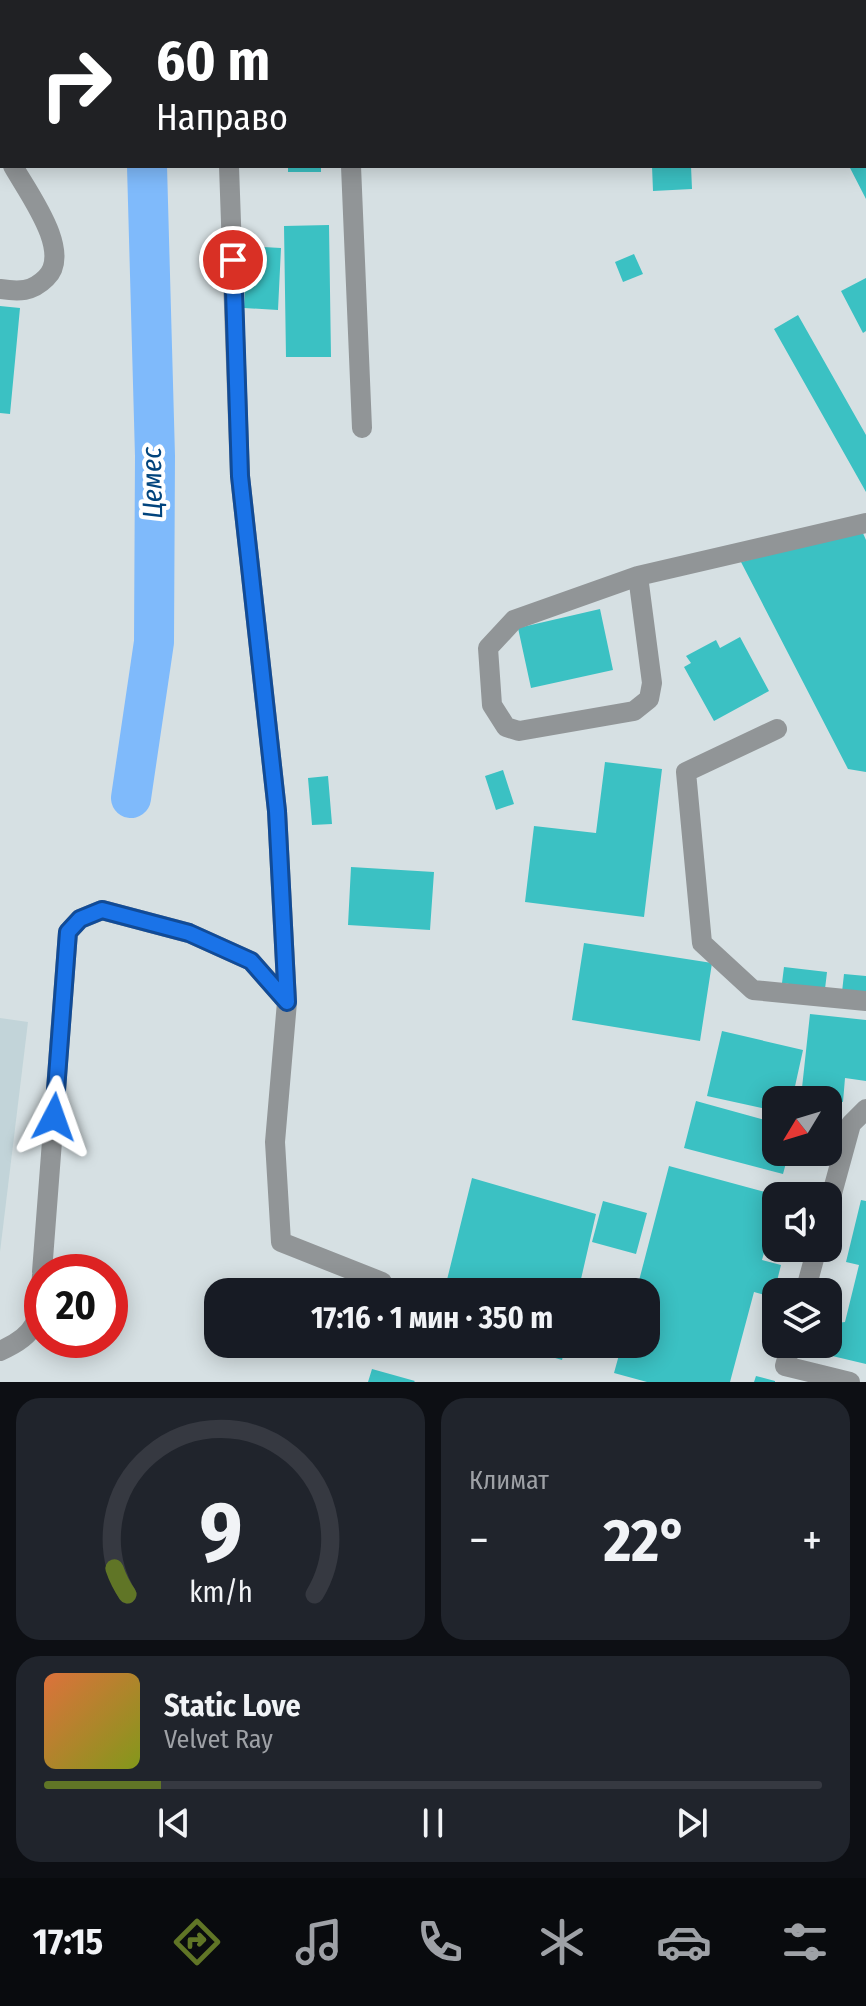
<!DOCTYPE html>
<html lang="ru">
<meta charset="utf-8">
<style>
body{margin:0;font-family:"Fira Sans Condensed",sans-serif;background:#20242c;color:#f1f3f6;height:100vh;display:flex;flex-direction:column;font-size:30px;white-space:nowrap}
*{box-sizing:border-box;margin:0}
p{font-size:26px;color:#9ea1a6}
.icon{flex:none;width:44px;height:44px;fill:none;stroke:currentColor;stroke-width:2;stroke-linecap:round;stroke-linejoin:round}
.map{position:relative;height:1382px;overflow:hidden}
.details{display:flex;flex-direction:column;gap:16px;padding:16px;background:#0d0f14;flex:1}
.details>*{flex:none}
.hud{position:absolute;left:0px;top:0px;width:866px;height:168px;box-shadow:0 4px 20px #0003;background:#202124;color:#fff;overflow:hidden}
.needle{width:52px;rotate:232deg}
.controls{position:absolute;left:762px;top:1086px;display:grid;gap:16px}
.controls a{display:grid;place-items:center;width:80px;height:80px;border-radius:16px;background:#171b24;box-shadow:0 4px 20px #0003;font-size:40px}
.speed{position:absolute;left:24px;top:1254px;display:flex;gap:16px;font-size:40px;font-weight:700;text-align:center}
.speed>*{display:grid;place-content:center;width:104px;height:104px;border-radius:50%;background:#171b24;box-shadow:0 4px 20px #0003;line-height:1}
.speed .limit{border:12px solid #d22;background:#fff;color:#111}
.pin{position:absolute;display:grid;place-items:center;width:68px;height:68px;color:#fff;margin:-34px;border:4px solid #fff;border-radius:50%;box-shadow:0 2px 8px #0007}
.me{position:absolute;width:88px;margin:-44px;rotate:4deg;stroke-linejoin:round;filter:drop-shadow(0 0 6px #0008)}
.turn{display:flex;align-items:center;gap:28px;height:168px;padding:0 24px;font-size:36px}
.turn .icon{width:104px;height:104px;stroke-width:2.5}
.turn b{display:block;font-size:56px;line-height:68px}
.big{font-size:60px;font-weight:700;line-height:1.1}
.details .card{flex:1;display:flex;flex-direction:column;justify-content:center;gap:12px;min-width:0;padding:0 28px;border-radius:24px;background:#20242c}
.details .dial{align-items:center;gap:0}
.dial svg{height:208px;overflow:visible;fill:none;stroke:#363941;stroke-width:7;stroke-linecap:round;text-anchor:middle}
.dial text{fill:#f1f3f6;stroke:none}
.song{display:flex;align-items:center;gap:24px}
.cover{width:96px;height:96px;border-radius:12px;background:linear-gradient(135deg,hsl(20 70% 55%),hsl(70 70% 35%))}
.played{height:8px;border-radius:4px;background:linear-gradient(90deg,#607526 15%,#363941 15%)}
.keys{display:flex;justify-content:space-around;direction:ltr}
.heat{display:flex;justify-content:space-between;align-items:center;font-size:44px;direction:ltr}
.details .tiles{flex:1;display:grid;gap:16px;grid-template-columns:1fr 1fr}
.card:last-child{grid-column:span 2}
.trip{position:absolute;left:204px;top:1278px;width:456px;height:80px;border-radius:24px;background:#171b24;box-shadow:0 4px 20px #0003;font-weight:700;line-height:80px;text-align:center}
.tabs{display:flex;height:128px;justify-content:space-around;align-items:center;background:#090b0e;color:#9ea1a6}
.tabs .icon{width:56px;height:56px}
.tabs .current{color:#607526}
.tabs b{font-size:36px;color:#f1f3f6}
.map>svg:first-child{display:block}
.built{fill:#c2d4d9}
.lines{fill:none;stroke-linecap:round;stroke-linejoin:round}
.river{stroke:#7fbafb;stroke-width:40}
.building{fill:#3bc1c3}
.minor{stroke:#919597;stroke-width:20}
.route-casing{stroke:#114b97;stroke-width:20}
.route{stroke:#1a73e8;stroke-width:14}
.labels{text-anchor:middle;dominant-baseline:central;stroke-width:8;stroke-linejoin:round;paint-order:stroke}
.water-label{font-size:28px;font-style:italic;fill:#01447d;stroke:#fff}
</style>
<div class="map">
<svg width="866" height="1382" viewBox="0 0 866 1382">
<rect width="100%" height="100%" fill="#d6e0e3"/>
<path class="built" d="M0,1018L28,1022L0,1252Z"/>
<g class="lines">
<path class="river" d="M147,2V0
M131,798L154,642L155,456L147,166"/>
</g>
<path class="building" d="M288,166H321V172H288Z
M652,166H691L692,189L653,191Z
M849,166H866V199Z
M329,225L331,357H286L284,226Z
M247,246L281,248L278,310L244,308Z
M634,254L643,274L623,282L615,262Z
M866,278V331L863,333L841,291Z
M0,306L20,308L10,414L0,413Z
M798,315L866,435V492L774,329Z
M862,531L866,540V772L848,769L741,562Z
M600,609L613,670L531,688L518,628Z
M740,637L769,691L714,721L684,667L691,663L686,656L716,640L720,648Z
M605,762L662,769L644,917L525,902L534,826L596,833Z
M503,770L514,804L496,810L485,776Z
M328,776L332,824L312,825L308,778Z
M351,867L434,872L430,930L348,925Z
M584,943L712,963L700,1041L572,1020Z
M784,967L827,972L825,989L782,983Z
M844,974L866,976V994L842,992Z
M810,1014L866,1020V1081L845,1078L843,1102L801,1097Z
M722,1031L803,1050L792,1100H776V1111L707,1096Z
M696,1101L776,1123V1152H789L783,1174L684,1148Z
M669,1166L776,1195V1209L762,1260L781,1265L773,1297L754,1292L730,1382H647L614,1373L622,1344H646V1292H636Z
M472,1178L596,1214L578,1292H444Z
M861,1200L866,1201V1364L828,1355L822,1344H828V1324L845,1322L859,1265L846,1262Z
M603,1201L647,1213L636,1254L592,1242Z
M508,1344H566L562,1360Z
M372,1369L415,1381L414,1382H368Z
M756,1376L775,1381V1382H754Z"/>
<g class="lines">
<path class="minor" d="M327,0V2
M538,0L557,2
M233,2V0
M848,2L854,0
M864,74L866,75
M0,142L2,145
M229,166L240,476L277,811L287,1002L275,1142L281,1242L382,1282
M351,166L362,428
M0,289C19,292 32,292 46,278C73,252 28,193 13,166
M638,576L652,683L649,699L634,711L519,731L506,727L492,705L488,648L514,620L638,576L866,523
M777,729L686,772L702,943L753,990L866,1001
M828,1208L851,1124L866,1109
M42,1272L68,932L80,919L102,910L189,933L251,961L287,1002
M805,1292L817,1248
M791,1344L785,1366L850,1382
M0,1351C42,1333 39,1316 42,1275"/>
</g>
<g class="lines">
<g class="route-casing">
<path id="route" d="M54,1117L68,932L80,919L102,910L189,933L251,961L287,1002L277,811L240,476L233,260"/>
</g>
<use href="#route" class="route"/>
</g>
<g class="labels">
<g class="water-label">
<text transform="translate(152 483) rotate(-91)">Цемес</text>
</g>
</g>
</svg>
<div class="controls">
<a><svg class="needle" viewBox="-14 -14 28 28"><path d="M0-13l5 13h-10z" fill="#e53935"/><path d="M0 13l5-13h-10z" fill="#9ea1a6"/></svg></a>
<a><svg class="icon" aria-label="sound" viewBox="0 0 24 24"><path d="M4 9h4l5-4v14l-5-4H4zM17 9q2 3 0 6"/></svg></a>
<a><svg class="icon" aria-label="layers" viewBox="0 0 24 24"><path d="M12 4l9 5-9 5-9-5zM3 14l9 5 9-5"/></svg></a>
</div>
<div class="speed"><div class="limit">20</div></div>
<div class="pin" style="left:233px;top:260px;background:#d93025"><svg class="icon" aria-label="arrive" viewBox="0 0 24 24"><path d="M6 21V4h12l-3 4 3 4H6"/></svg></div>
<svg class="me" style="left:54px;top:1117px" viewBox="-20 -20 40 40"><path d="M0-17L14 15 0 8-14 15z" fill="#1a73e8" stroke="#fff" stroke-width="4"/></svg>
<div class="trip">17:16 · 1 мин · 350 m</div>
<div class="hud">
<div class="turn"><svg class="icon" aria-label="right" viewBox="0 0 24 24"><path d="M7 20v-9h11M14 6l5 5-5 5"/></svg><div><b>60 m</b>Направо</div></div>
</div>
</div>
<section class="details">
<div class="tiles">
<div class="card dial"><svg viewBox="0 0 100 80">
<path d="M14 69A42 42 0 1 1 86 69"/>
<path d="M14 69A42 42 0 0 1 9 59" stroke="#607526"/>
<text x="50" y="56" font-size="32" font-weight="700">9</text>
<text x="50" y="72" font-size="11">km/h</text>
</svg></div>
<div class="card"><p>Климат</p>
<div class="heat"><a>−</a><b class="big">22°</b><a>+</a></div>
</div>
<div class="card">
<div class="song"><i class="cover"></i><div><b>Static Love</b><p>Velvet Ray</p></div></div>
<div class="played"></div>
<div class="keys"><svg class="icon" aria-label="previous" viewBox="0 0 24 24"><path d="M18 5L8 12l10 7zM5 5v14"/></svg><svg class="icon" aria-label="pause" viewBox="0 0 24 24"><path d="M8 5v14M16 5v14"/></svg><svg class="icon" aria-label="next" viewBox="0 0 24 24"><path d="M6 5l10 7-10 7zM19 5v14"/></svg></div>
</div>
</div>
</section>
<nav class="tabs">
<b>17:15</b>
<svg class="icon current" aria-label="directions" viewBox="0 0 24 24"><path d="M12 3l9 9-9 9-9-9zM9 14v-3h6M13 9l2 2-2 2"/></svg>
<svg class="icon" aria-label="music" viewBox="0 0 24 24"><path d="M9 18V5l10-2v13"/><circle cx="6" cy="18" r="3"/><circle cx="16" cy="16" r="3"/></svg>
<svg class="icon" aria-label="phone" viewBox="0 0 24 24"><path d="M5 4h4l2 5-3 2q2 4 5 5l2-3 5 2v4C11 20 4 13 5 4z"/></svg>
<svg class="icon" aria-label="climate" viewBox="0 0 24 24"><path d="M12 3v18M4 7l16 10M4 17L20 7"/></svg>
<svg class="icon" aria-label="car" viewBox="0 0 24 24"><path d="M5 17H2v-5l4-1 3-4h7l3 4 3 1v5h-3M9 17h6M6 11h13"/><circle cx="7" cy="17" r="2"/><circle cx="17" cy="17" r="2"/></svg>
<svg class="icon" aria-label="filters" viewBox="0 0 24 24"><path d="M4 7h16M4 17h16"/><circle cx="9" cy="7" r="2"/><circle cx="15" cy="17" r="2"/></svg>
</nav>
